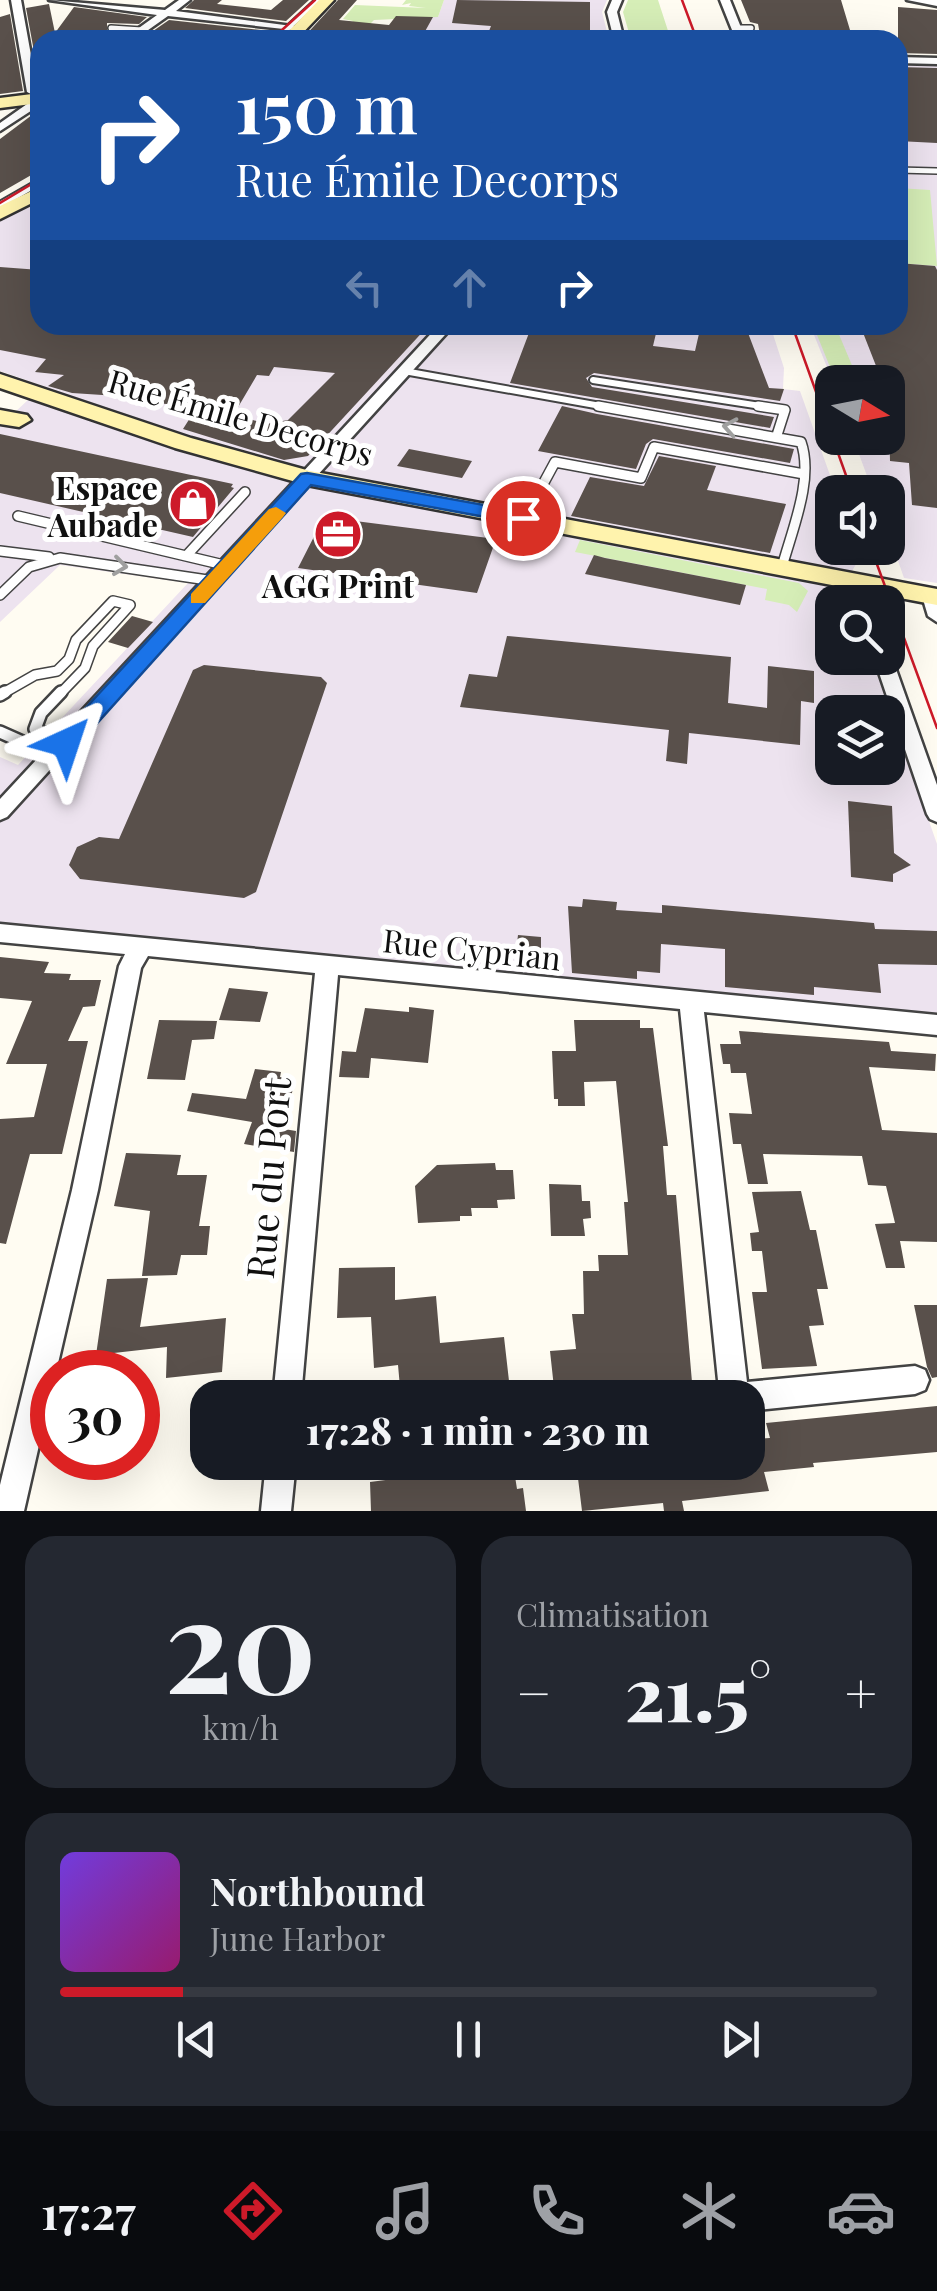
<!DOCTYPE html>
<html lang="fr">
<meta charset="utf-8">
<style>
body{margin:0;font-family:"Playfair Display",serif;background:#242831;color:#f1f3f6;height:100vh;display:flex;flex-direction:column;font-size:38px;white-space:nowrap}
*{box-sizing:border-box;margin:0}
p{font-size:32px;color:#9ea1a6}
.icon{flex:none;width:55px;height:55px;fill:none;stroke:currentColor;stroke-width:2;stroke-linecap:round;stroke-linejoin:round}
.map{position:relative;height:1511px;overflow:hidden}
.sheet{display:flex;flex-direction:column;gap:25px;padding:25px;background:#0d0f14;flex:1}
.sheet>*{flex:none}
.hud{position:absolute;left:30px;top:30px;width:878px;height:305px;border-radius:30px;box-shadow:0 10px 40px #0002;background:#1a4fa0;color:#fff;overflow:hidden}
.needle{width:65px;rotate:100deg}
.fabs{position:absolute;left:815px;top:365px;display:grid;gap:20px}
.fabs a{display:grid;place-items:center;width:90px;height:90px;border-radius:20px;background:#171b24;box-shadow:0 10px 40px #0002;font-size:50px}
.speed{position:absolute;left:30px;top:1350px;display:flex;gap:20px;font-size:50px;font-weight:700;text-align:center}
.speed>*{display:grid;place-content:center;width:130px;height:130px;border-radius:50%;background:#171b24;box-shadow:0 10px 40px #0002;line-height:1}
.speed .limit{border:15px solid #d22;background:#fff;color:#111}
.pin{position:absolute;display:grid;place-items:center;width:85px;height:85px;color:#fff;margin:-42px;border:5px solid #fff;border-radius:50%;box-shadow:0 2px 10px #0007}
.me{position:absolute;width:110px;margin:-55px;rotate:42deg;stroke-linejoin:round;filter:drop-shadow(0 0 8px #0008)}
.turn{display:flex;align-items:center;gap:35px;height:210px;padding:0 40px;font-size:45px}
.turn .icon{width:130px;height:130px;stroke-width:2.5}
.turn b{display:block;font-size:70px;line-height:85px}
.lanes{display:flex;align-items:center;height:95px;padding:0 40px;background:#0003;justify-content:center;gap:50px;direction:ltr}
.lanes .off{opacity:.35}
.big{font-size:75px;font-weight:800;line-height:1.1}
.sheet .widget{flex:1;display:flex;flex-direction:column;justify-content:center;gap:15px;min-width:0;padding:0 35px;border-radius:30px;background:#242831}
.sheet .dial{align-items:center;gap:0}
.dial b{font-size:130px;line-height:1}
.song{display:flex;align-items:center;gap:30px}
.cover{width:120px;height:120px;border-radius:15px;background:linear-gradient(135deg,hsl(260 70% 55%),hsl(320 70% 35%))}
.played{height:10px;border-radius:5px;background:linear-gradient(90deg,#cd1a29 15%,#363941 15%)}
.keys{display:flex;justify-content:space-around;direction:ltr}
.heat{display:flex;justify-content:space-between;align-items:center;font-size:55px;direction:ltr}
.sheet .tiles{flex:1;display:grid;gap:25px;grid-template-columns:1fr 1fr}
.widget:last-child{grid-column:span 2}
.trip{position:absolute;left:190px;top:1380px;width:575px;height:100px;border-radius:30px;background:#171b24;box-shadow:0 10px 40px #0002;font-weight:800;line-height:100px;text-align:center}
.tabs{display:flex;height:160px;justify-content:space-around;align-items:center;background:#090b0e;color:#9ea1a6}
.tabs .icon{width:70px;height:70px}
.tabs .current{color:#cd1a29}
.tabs b{font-size:45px;color:#f1f3f6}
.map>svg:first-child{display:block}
.industrial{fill:#ede3ef;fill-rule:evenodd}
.green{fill:#d6eeb7}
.building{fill:#59504b;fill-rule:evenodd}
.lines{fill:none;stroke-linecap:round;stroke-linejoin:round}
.lane-far3-casing{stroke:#434343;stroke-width:8}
.lane-far2-casing{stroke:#434343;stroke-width:10}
.lane-far1-casing{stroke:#434343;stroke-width:12}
.lane-casing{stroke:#434343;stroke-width:16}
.street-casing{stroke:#434343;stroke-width:5}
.secondary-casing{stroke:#323232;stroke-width:5}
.lane-far3{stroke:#fff;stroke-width:5}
.lane-far2{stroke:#fff;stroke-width:6}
.lane-far1{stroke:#fff;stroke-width:9}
.lane{stroke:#fff;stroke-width:11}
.street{fill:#fff;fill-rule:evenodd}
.secondary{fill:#fff3ad;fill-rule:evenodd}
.tram{stroke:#cd1a29;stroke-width:2.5}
.oneway{stroke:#9f9f9f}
.route{fill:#1a73e8;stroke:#114b97;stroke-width:2.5}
.slow{fill:#f59e0b}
.labels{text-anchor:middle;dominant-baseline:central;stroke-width:10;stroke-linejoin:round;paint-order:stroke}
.street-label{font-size:32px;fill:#101010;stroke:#fff}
.poi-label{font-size:32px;font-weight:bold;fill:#101010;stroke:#fff;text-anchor:end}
.near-street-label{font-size:38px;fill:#101010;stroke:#fff}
</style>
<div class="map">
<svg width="937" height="1511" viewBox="0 0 937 1511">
<rect width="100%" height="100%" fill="#fffcf2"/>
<path class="industrial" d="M444,0H607L602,12L609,40H398L415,17H438Z
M898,63L937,64V583L904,578L888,532V492H873L853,438H888V382H833L810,325H898Z
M40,197V325H770L784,368L783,389L800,391L836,492H832V548H855L859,559L837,597L840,602H832V658H872L937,844V1021L0,930V757L18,765L188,583L60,565L0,622V426L43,386L0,371V220ZM832,712H888V768H832Z"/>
<path class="green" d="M406,0H444L438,17L374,20L365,29L348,28L353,21L343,19L355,5L426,8L409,6L411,3L402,5Z
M628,0H658L671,40H631L623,12Z
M898,188L930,190L937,266L898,263Z
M813,325H835L859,382H836Z
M580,540L799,583L808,591L797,612L789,605L765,600L767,589L575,552Z"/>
<path class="building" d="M194,0H222L217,4L271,10L283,0H309L286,21L185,8Z
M338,0H357L339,20L389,25L396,16L433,17L423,35L410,34V40L302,39Z
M457,0L590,2V30L576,31L573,40H494L497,31H489L491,26L452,23Z
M741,0H841L853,40H761L758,24L750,22Z
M49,4L55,33L74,7L147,17L139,24L107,23V33L123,35L118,40H40V84L26,8Z
M898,7L937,10V54L898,53Z
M10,14L23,91L0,94V17Z
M169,20L271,31L257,40L229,37L225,40H140Z
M898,67L937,68V143L898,141Z
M40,109V170L0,193V139Z
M898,263L935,266L937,270V508L912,505L909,463L890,461L888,376H880L860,325H898Z
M0,267L40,270V325H429L308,456L284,460L183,429L197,407L146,402L148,398L72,393L48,386L64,375L35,372L46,359L0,350ZM274,367L335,373L288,420L266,424L234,414L257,375L269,376Z
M532,325H658L653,346L695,351L701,325H745L769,388L784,389L780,401L594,373L586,378L592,387L774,417L770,428L510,383Z
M562,406L597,414L794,449L790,463L653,439L646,444L636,469L538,451Z
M0,434L233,484L231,487L234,488L193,537L0,493Z
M409,449L472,461L462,478L397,466Z
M659,456L716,466L707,490L786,504L770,553L571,516L590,477L644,486Z
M324,517L496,539L477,593L298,568Z
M594,555L605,558L746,585L740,605L585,574Z
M132,616L153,622L128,648L108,642Z
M507,636L731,657L728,703L767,708L768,666L814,671V703L801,701L800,745L689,733L687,764L666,761L669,730L460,707L469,674L497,677Z
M204,665L321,677L327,683L256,892L244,898L80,879L69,865L77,847L99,837L119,839L193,670Z
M848,801L892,806L894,853L911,865L893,874V882L851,877Z
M583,899L617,902L616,910L662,913V905L874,923L875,929L937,931V965L878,964L881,993L814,987V995L725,987V949L661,944L660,973L637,971V979L572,973L568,906L582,907Z
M518,935L541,937V970L514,968Z
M0,957L49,962L44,973L71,974L69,980H101L95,1006L83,1007L68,1041H88L62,1154H30L6,1244L0,1243V1119L34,1117L47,1064H6L32,1001L0,998Z
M229,988L268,992L260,1022L219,1020Z
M409,1007L434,1010L428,1063L371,1058L369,1078L339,1077L342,1051L356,1052L365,1008L409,1012Z
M159,1020L217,1021L214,1039L192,1040L185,1080L147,1079Z
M574,1020H640V1028H653L668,1146H663L667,1195H676L692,1382L555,1397L550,1351L576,1349L572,1314H584L583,1271H599L598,1255H628L624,1202H628L616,1081L584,1082L585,1106H558V1099H554L552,1051H576Z
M739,1031L889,1042L891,1051L936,1054L935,1071L869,1067L882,1130L937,1133V1242L900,1241L905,1268H886L875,1224L895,1223L886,1186L868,1185L862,1156L763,1154L768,1184H748L741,1144H733L729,1113L752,1114L746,1073H731L730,1064H723L720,1044H741Z
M255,1069L281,1072L280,1077L295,1079L284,1129L296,1131L294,1152L244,1144L252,1122L187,1111L192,1093L246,1099Z
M126,1153L181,1155L177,1175H207L199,1226H210L207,1255H181L177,1275L142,1276L150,1211L114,1206Z
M495,1163L496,1170H513L515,1199L497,1200L498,1208H471L472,1216H460V1221L418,1223L415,1186L437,1165Z
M549,1184L581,1185L582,1201H590L591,1218L583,1219L585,1236H551Z
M801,1191L810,1230H816L828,1289H817L824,1325L809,1326L817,1366L762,1369L752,1292H767L762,1251H752L750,1233L759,1232L752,1192Z
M395,1267V1300L436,1296L440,1343L504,1337L509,1381L425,1387L426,1398H401L398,1365L374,1368L371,1317L337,1318L339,1268Z
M148,1278L140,1327L226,1318L222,1372L166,1378L167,1347L96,1355L107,1279Z
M914,1305H937V1377L932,1378L927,1367Z
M937,1406V1452L813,1463L814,1467L764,1472L769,1491L682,1501L684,1511H664L663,1503L582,1511L576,1462H748V1449L756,1448L754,1439L770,1438L766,1423Z
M463,1470L464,1477L514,1470L517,1489L523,1488L526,1511H371L370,1482Z"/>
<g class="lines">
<g class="lane-far3-casing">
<path id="lane-far3" d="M111,28L142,30
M736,28H751
M275,40L318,0
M898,170L937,171"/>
</g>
<g class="lane-far2-casing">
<path id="lane-far2" d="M0,205L40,182
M448,325L467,326
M404,371L612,408
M593,380L774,408"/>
</g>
<g class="lane-far1-casing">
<path id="lane-far1" d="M598,406L801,442C814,479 792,530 782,567
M758,406L785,410L777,435
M535,499L555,462L641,478L654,447L804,474
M18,516L228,566
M0,551L49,557
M187,555L245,492
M0,595L29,567L60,558L214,581
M0,695L35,675L57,671L69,659L76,640L113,601L130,605L93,646L85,668L59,695"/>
</g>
<g class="lane-casing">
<path id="lane" d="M61,692L41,713L35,729L65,743
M0,695L5,692
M0,732L54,756"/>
</g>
<g class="street-casing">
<path id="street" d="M11,0H21L40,105L0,131V123L37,97L27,92Z
M49,0L165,10L179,0H190L176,11L307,28L302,31L168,16L134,40H122L157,15Z
M612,0H622L617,12L624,40H614L607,12Z
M720,0H730L746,40H736Z
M907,0H937V6Z
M898,57L937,58V64L898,63Z
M439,325H454L7,817L0,820V799Z
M853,576L862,581L864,602H846L844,581Z
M931,591L937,592V622L928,616L922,596Z
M888,653L892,658L937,785V822L930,819L927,814L874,658H888Z
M0,924L937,1015V1035L704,1012L747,1382L915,1366L925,1370L929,1380L925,1390L915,1394L748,1411V1398H716L719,1390L680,1009L338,975L301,1398H273L315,973L148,956L141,968L98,1190L56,1372H52V1388L24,1511H0V1485L72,1190L119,966L125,954L0,942Z
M266,1462H296L291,1511H261Z"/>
</g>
<g class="secondary-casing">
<path id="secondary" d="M319,0H334L296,40H280Z
M40,93V103L0,108V98Z
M40,187V199L0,219V206Z
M0,374L191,438L310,471L937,589V605L307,485L175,448L0,388Z
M0,410L27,415L31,420L19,427L0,424Z"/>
</g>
<use href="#lane-far3" class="lane-far3"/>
<use href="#lane-far2" class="lane-far2"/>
<use href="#lane-far1" class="lane-far1"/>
<use href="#lane" class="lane"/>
<use href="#street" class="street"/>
<use href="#secondary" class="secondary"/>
<path class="tram" d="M682,0L697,40
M271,40L315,0
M0,203L40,179
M792,325L852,492
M871,548L937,728"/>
</g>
<defs><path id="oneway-chevron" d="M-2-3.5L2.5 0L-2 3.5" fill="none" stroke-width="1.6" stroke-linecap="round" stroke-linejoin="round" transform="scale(2.5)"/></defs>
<g class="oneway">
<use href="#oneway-chevron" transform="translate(730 427) rotate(-170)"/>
<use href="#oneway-chevron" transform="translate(120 566) rotate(7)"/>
</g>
<path class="route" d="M307,473L523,512L533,518L523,524L311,485L74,749H58L55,743L58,738L301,474Z"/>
<path class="slow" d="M276,507L286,513L283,517L205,603H191V594L269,509Z"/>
<defs>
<g id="shop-disc" transform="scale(2.5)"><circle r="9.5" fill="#cd1a29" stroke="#fff"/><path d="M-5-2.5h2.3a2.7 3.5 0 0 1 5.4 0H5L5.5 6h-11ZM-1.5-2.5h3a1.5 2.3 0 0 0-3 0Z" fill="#fff"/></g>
<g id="office-disc" transform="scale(2.5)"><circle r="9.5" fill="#cd1a29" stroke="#fff"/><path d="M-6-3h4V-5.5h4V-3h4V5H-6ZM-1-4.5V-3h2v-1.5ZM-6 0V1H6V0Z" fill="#fff"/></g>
</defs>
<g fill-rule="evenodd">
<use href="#shop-disc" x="193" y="504"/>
<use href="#office-disc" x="338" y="534"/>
</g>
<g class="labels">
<g class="street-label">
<text transform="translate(241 416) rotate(16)">Rue Émile Decorps</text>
<text transform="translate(472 948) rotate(6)">Rue Cyprian</text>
</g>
<g class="poi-label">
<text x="158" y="486">Espace<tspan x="158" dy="37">Aubade</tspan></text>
<text x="338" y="584" text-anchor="middle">AGG Print</text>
</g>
<g class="near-street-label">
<text transform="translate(267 1178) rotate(-85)">Rue du Port</text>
</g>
</g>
</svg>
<div class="fabs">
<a><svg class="needle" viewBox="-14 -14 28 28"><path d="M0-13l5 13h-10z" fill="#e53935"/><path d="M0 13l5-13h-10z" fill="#9ea1a6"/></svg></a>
<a><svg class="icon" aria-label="sound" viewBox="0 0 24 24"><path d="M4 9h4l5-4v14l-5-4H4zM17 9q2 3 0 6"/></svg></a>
<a><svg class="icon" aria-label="search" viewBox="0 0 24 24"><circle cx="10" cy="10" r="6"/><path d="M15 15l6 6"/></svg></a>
<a><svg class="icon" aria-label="layers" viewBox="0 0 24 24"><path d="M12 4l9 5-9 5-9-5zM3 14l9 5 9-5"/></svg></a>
</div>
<div class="speed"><div class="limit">30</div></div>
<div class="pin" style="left:523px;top:518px;background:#d93025"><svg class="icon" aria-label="arrive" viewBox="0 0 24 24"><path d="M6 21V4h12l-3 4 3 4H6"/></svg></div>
<svg class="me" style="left:66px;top:743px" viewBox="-20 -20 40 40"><path d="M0-17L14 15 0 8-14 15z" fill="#1a73e8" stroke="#fff" stroke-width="4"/></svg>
<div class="trip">17:28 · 1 min · 230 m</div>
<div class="hud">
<div class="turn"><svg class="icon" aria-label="right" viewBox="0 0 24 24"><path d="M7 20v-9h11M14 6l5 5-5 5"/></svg><div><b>150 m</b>Rue Émile Decorps</div></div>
<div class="lanes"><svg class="icon off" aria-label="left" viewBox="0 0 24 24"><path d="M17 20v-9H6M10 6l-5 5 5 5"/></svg><svg class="icon off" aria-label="ahead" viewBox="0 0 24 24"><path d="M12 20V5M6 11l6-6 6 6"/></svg><svg class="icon" aria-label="right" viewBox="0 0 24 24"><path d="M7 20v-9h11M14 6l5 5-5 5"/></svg></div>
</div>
</div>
<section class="sheet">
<div class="tiles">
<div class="widget dial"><b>20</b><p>km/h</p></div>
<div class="widget"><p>Climatisation</p>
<div class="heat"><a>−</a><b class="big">21.5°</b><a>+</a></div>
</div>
<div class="widget">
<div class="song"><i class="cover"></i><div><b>Northbound</b><p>June Harbor</p></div></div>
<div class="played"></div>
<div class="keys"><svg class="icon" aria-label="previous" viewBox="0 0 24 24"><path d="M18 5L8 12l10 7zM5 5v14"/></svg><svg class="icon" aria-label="pause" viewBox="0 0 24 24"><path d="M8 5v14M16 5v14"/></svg><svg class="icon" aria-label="next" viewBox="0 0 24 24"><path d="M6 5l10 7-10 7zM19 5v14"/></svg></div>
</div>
</div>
</section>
<nav class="tabs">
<b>17:27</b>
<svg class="icon current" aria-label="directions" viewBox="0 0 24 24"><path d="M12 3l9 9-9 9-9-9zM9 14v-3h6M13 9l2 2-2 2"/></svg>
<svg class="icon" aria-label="music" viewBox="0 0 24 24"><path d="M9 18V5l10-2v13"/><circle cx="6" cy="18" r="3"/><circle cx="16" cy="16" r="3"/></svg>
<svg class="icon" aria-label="phone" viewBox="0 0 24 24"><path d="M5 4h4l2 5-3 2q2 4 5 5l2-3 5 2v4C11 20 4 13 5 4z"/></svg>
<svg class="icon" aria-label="climate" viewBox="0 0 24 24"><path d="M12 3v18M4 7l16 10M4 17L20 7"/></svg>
<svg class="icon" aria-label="car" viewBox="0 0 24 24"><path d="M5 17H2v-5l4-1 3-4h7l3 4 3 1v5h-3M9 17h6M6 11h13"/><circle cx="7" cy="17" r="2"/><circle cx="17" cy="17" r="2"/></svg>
</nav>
